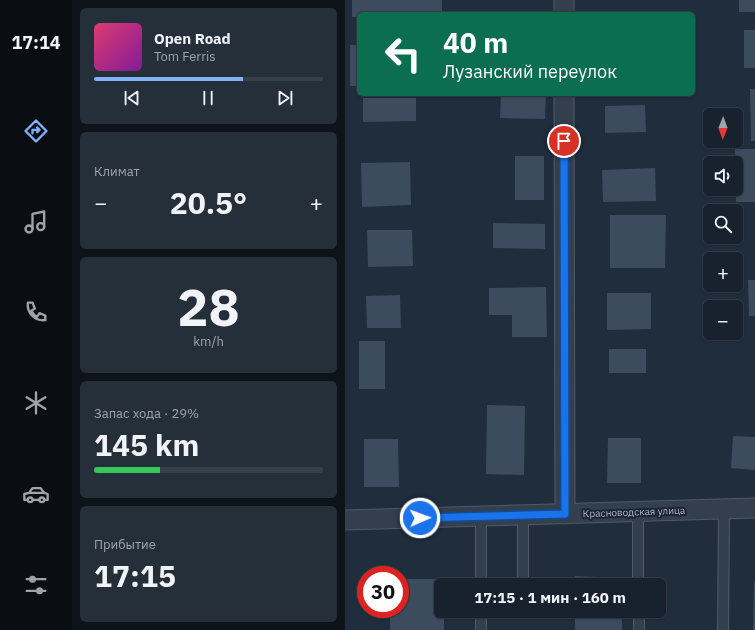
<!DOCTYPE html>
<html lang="ru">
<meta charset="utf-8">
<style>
body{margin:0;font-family:"IBM Plex Sans",sans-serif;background:#252f3a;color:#f1f3f6;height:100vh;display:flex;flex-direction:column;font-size:15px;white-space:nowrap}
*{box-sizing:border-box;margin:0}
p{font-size:13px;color:#9fa4aa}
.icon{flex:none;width:22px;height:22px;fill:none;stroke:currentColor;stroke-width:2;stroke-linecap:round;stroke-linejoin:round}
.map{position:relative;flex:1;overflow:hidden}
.details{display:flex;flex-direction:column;gap:8px;padding:8px;background:#0d1319;width:273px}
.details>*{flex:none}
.banner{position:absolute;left:12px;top:12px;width:338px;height:84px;border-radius:6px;box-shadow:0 1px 3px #0004,0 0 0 1px #363f4a;background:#0b6e4f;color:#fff;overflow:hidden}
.needle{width:26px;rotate:181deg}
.tools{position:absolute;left:358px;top:108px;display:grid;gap:8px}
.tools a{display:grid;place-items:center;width:40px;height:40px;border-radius:6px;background:#18222e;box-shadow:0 1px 3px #0004,0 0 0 1px #363f4a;font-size:20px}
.speed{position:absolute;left:12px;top:566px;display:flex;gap:8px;font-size:20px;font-weight:700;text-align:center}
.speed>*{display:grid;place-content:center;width:52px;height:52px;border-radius:50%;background:#18222e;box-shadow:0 1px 3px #0004,0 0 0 1px #363f4a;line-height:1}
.speed .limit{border:6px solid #d22;background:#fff;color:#111}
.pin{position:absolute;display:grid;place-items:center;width:34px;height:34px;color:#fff;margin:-17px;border:2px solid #fff;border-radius:50%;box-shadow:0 1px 4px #0007}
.me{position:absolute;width:44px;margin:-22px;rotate:88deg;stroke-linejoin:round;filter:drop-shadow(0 0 3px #0008)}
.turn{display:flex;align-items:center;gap:14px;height:84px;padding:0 20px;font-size:18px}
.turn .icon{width:52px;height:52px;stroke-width:2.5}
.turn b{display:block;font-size:28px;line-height:34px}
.big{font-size:30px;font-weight:800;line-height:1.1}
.details .widget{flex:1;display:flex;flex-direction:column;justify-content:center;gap:6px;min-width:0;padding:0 14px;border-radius:6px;background:#252f3a}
.details .dial{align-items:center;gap:0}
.dial b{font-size:52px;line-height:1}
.song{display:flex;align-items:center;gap:12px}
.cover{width:48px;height:48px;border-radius:6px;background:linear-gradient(135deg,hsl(340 70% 55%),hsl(290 70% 35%))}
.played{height:4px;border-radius:2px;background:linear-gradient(90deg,#7fb3ff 65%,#363f4a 65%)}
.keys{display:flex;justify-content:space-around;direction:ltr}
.heat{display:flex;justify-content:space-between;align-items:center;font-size:22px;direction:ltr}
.charge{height:6px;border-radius:3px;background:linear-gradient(90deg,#34c759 29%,#363f4a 0)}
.trip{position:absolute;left:89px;top:578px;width:232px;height:40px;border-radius:6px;background:#18222e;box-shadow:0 1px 3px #0004,0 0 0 1px #363f4a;font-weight:800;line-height:40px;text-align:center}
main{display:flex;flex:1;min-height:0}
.tabs{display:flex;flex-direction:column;width:72px;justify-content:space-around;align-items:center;background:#0a0e12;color:#9fa4aa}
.tabs .icon{width:28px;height:28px}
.tabs .on{color:#7fb3ff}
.tabs b{font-size:18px;color:#f1f3f6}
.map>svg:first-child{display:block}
.building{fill:#3c4b5d}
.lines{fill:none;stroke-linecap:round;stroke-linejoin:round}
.service-casing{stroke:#505a68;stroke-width:12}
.minor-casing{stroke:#505a68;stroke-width:21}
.service{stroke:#343f4d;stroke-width:10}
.minor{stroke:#343f4d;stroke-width:19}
.route-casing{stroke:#114b97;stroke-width:10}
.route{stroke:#1a73e8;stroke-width:7}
.labels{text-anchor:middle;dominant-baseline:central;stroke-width:4;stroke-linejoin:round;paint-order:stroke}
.street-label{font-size:10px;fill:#b0bac9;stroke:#1a2432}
</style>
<main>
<nav class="tabs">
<b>17:14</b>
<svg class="icon on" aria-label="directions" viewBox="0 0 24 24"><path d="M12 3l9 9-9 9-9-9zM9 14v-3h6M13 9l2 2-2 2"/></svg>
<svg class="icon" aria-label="music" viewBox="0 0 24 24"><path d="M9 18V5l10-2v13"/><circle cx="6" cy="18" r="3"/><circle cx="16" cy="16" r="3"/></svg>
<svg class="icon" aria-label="phone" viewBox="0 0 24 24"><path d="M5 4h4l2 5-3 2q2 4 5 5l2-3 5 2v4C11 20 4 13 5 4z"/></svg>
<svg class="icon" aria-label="climate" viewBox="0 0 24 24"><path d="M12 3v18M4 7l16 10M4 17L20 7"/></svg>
<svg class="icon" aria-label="car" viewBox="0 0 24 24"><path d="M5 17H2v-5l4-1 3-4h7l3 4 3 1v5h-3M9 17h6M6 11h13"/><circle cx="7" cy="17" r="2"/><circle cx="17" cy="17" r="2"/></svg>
<svg class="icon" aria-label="filters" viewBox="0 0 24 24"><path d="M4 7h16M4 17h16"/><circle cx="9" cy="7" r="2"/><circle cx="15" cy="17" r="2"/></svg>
</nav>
<section class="details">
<div class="widget">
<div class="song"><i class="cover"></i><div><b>Open Road</b><p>Tom Ferris</p></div></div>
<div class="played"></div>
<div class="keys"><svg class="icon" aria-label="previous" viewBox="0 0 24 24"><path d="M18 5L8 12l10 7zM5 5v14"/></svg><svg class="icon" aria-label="pause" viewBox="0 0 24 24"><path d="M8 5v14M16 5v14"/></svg><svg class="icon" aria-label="next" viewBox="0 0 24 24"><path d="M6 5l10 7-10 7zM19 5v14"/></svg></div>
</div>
<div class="widget"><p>Климат</p>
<div class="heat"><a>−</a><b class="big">20.5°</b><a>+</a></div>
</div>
<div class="widget dial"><b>28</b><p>km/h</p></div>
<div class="widget"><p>Запас хода · 29%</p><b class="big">145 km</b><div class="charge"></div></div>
<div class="widget"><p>Прибытие</p><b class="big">17:15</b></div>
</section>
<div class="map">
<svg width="410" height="630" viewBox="0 0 410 630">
<rect width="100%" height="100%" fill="#202d3d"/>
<path class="building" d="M7,0H97V14H14V17H7Z
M394,0H410V12H394Z
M399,30H410V68H399Z
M5,45H14V86H5Z
M405,89H410V141H406Z
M156,94H201L200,119L155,118Z
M18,98H71V121L18,122Z
M300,105L301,132L260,133V106Z
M390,149H410V202H391Z
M170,156H199V200H170Z
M65,162L66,205L17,207L16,163Z
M310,168L311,201L258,202L257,170Z
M265,215H321L320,268H265Z
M148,223L200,224V249L148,248Z
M22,230H67L68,266L23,267Z
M403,280H410V316H404Z
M201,287L202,337H167V315H144V288Z
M262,293H306V329L262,330Z
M55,295L56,328H22L21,296Z
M14,341H40V389H14Z
M264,349H301V373H264Z
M142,405L180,406L179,475L141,474Z
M388,436L410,437V470L386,468Z
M263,438H296V483H262Z
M19,439H53L54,487H19Z
M230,576L276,578V585H230Z
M55,579H99V585H96V611H99V630H45V609H55Z
M409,582H410V630H408Z
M230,611H277V630H230Z"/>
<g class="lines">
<g class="service-casing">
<path id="service" d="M293,511V585
M178,515V585
M136,516V585
M136,611V630
M294,611V630
M378,630L379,509"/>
</g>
<g class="minor-casing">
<path id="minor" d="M219,0V14
M219,94L220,514
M0,520L410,508"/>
</g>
<use href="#service" class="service"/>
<use href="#minor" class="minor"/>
</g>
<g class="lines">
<g class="route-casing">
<path id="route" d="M75,518L220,514L219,141"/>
</g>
<use href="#route" class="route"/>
</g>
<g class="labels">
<g class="street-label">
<text transform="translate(289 512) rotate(-2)">Красноводская улица</text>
</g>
</g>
</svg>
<div class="tools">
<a><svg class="needle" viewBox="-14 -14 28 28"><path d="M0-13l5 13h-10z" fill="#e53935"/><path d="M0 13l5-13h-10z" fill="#9fa4aa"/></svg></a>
<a><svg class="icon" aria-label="sound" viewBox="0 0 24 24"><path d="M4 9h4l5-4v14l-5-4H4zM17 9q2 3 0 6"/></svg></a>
<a><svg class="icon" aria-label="search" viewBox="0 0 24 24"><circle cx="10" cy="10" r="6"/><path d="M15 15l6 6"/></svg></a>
<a>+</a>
<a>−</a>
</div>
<div class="speed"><div class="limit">30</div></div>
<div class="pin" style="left:219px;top:141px;background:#d93025"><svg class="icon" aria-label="arrive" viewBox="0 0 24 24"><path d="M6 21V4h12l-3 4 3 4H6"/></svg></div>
<svg class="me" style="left:75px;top:518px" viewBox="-20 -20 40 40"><circle r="17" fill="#1a73e8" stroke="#fff" stroke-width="3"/><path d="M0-11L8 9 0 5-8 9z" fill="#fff"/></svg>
<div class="trip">17:15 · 1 мин · 160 m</div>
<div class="banner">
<div class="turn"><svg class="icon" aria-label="left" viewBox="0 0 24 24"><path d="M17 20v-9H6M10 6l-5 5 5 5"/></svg><div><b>40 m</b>Лузанский переулок</div></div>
</div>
</div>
</main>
